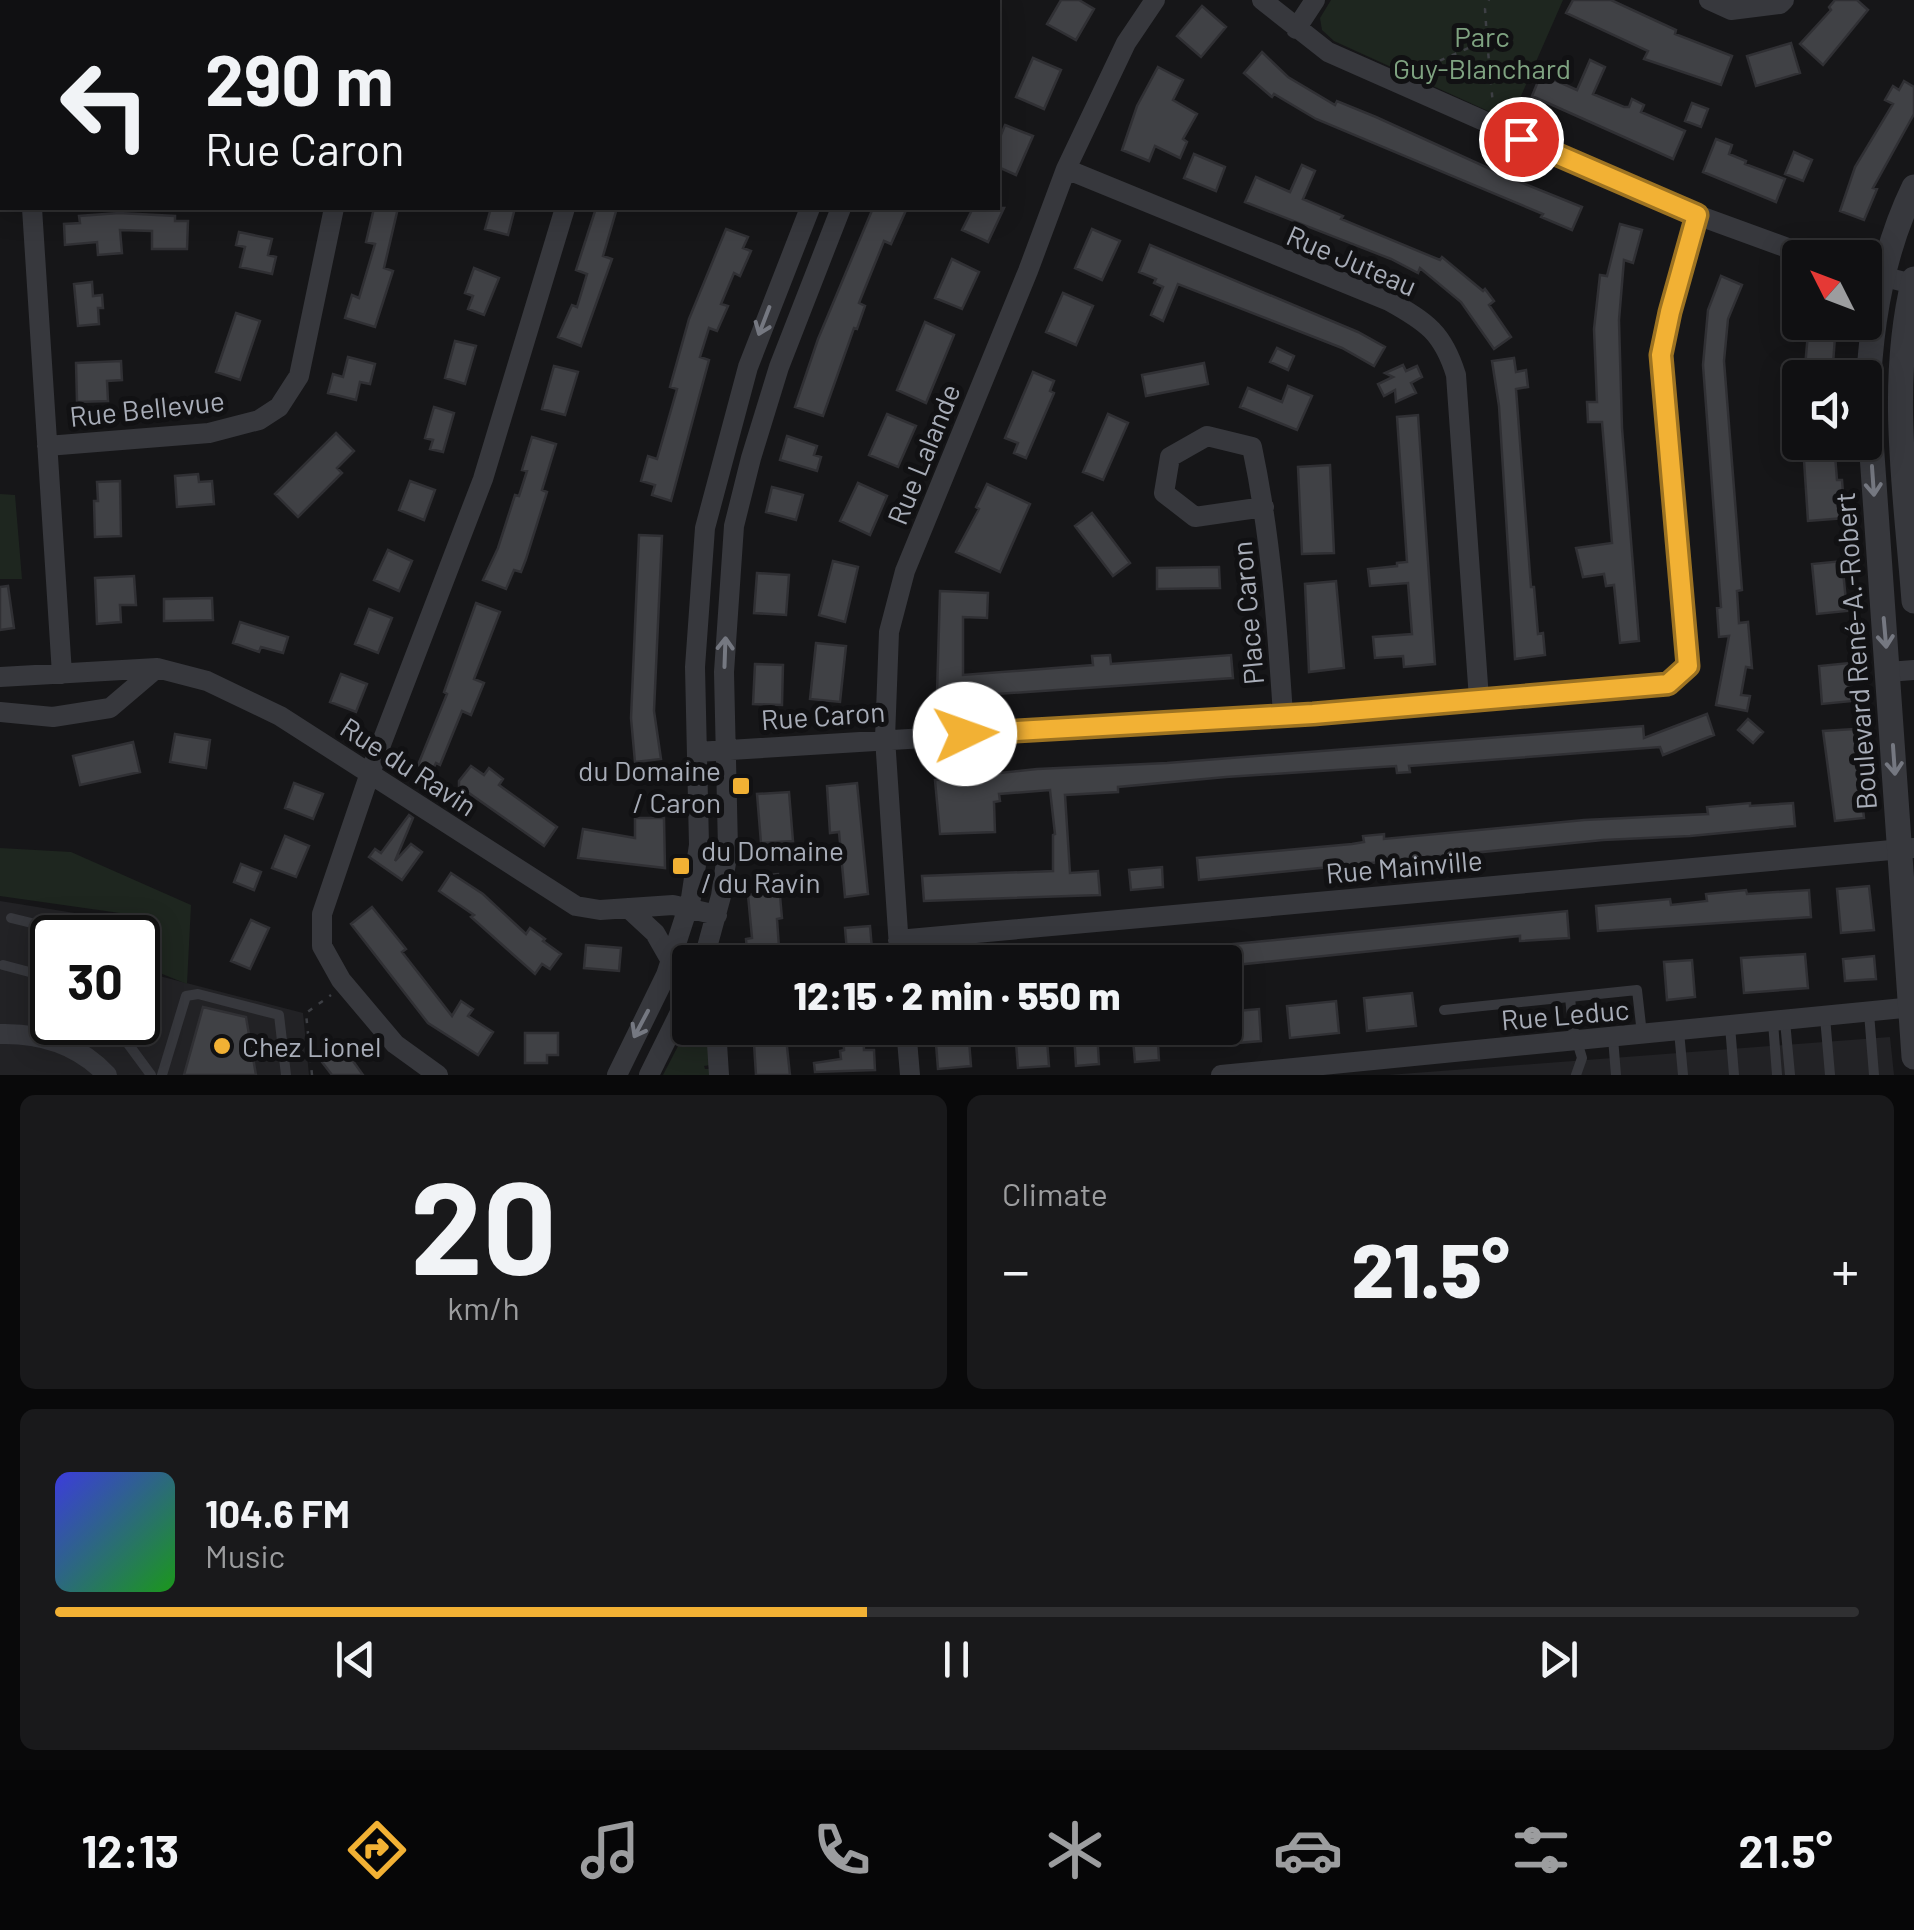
<!DOCTYPE html>
<meta charset="utf-8">
<style>
body{margin:0;font-family:Barlow,sans-serif;background:#19191b;color:#f1f3f6;height:100vh;display:flex;flex-direction:column;font-size:38px;white-space:nowrap}
*{box-sizing:border-box;margin:0}
p{font-size:32px;color:#9c9d9f}
.icon{flex:none;width:55px;height:55px;fill:none;stroke:currentColor;stroke-width:2;stroke-linecap:round;stroke-linejoin:round}
.map{position:relative;height:1075px;overflow:hidden}
.drawer{display:flex;flex-direction:column;gap:20px;padding:20px;background:#09090a;flex:1}
.drawer>*{flex:none}
.guide{position:absolute;left:0px;top:0px;width:1000px;height:210px;box-shadow:0 5px 25px #0003,0 0 0 2px #303032;background:#101012;color:#f1f3f6;overflow:hidden}
.needle{width:65px;rotate:312deg}
.fabs{position:absolute;left:1782px;top:240px;display:grid;gap:20px}
.fabs a{display:grid;place-items:center;width:100px;height:100px;border-radius:10px;background:#101012;box-shadow:0 5px 25px #0003,0 0 0 2px #303032;font-size:50px}
.speed{position:absolute;left:30px;top:915px;display:flex;gap:20px;font-size:50px;font-weight:700;text-align:center}
.speed>*{display:grid;place-content:center;width:130px;height:130px;border-radius:50%;background:#101012;box-shadow:0 5px 25px #0003,0 0 0 2px #303032;line-height:1}
.speed .limit{border:5px solid #111;border-radius:15px;background:#fff;color:#111}
.pin{position:absolute;display:grid;place-items:center;width:85px;height:85px;color:#fff;margin:-42px;border:5px solid #fff;border-radius:50%;box-shadow:0 2px 10px #0007}
.me{position:absolute;width:110px;margin:-55px;rotate:87deg;stroke-linejoin:round;filter:drop-shadow(0 0 8px #0008)}
.turn{display:flex;align-items:center;gap:35px;height:210px;padding:0 40px;font-size:45px}
.turn .icon{width:130px;height:130px;stroke-width:2.5}
.turn b{display:block;font-size:70px;line-height:85px}
.big{font-size:75px;font-weight:800;line-height:1.1}
.drawer .tile{flex:1;display:flex;flex-direction:column;justify-content:center;gap:15px;min-width:0;padding:0 35px;border-radius:15px;background:#19191b}
.drawer .dial{align-items:center;gap:0}
.dial b{font-size:130px;line-height:1}
.song{display:flex;align-items:center;gap:30px}
.cover{width:120px;height:120px;border-radius:15px;background:linear-gradient(135deg,hsl(240 70% 55%),hsl(120 70% 35%))}
.played{height:10px;border-radius:5px;background:linear-gradient(90deg,#f2b134 45%,#303032 45%)}
.keys{display:flex;justify-content:space-around;direction:ltr}
.heat{display:flex;justify-content:space-between;align-items:center;font-size:55px;direction:ltr}
.drawer .tiles{flex:1;display:grid;gap:20px;grid-template-columns:1fr 1fr}
.tile:last-child{grid-column:span 2}
.trip{position:absolute;left:672px;top:945px;width:570px;height:100px;border-radius:10px;background:#101012;box-shadow:0 5px 25px #0003,0 0 0 2px #303032;font-weight:800;line-height:100px;text-align:center}
.dock{display:flex;height:160px;justify-content:space-around;align-items:center;background:#060607;color:#9c9d9f}
.dock .icon{width:70px;height:70px}
.dock .on{color:#f2b134}
.dock b{font-size:45px;color:#f1f3f6}
.map>svg:first-child{display:block}
.built{fill:#222225;fill-rule:evenodd}
.green{fill:#1e261f}
.building{fill:#404145;stroke:#303034;stroke-width:2.5}
.lines{fill:none;stroke-linecap:round;stroke-linejoin:round}
.path{stroke:#3d3f44;stroke-width:2.5;stroke-dasharray:5 8;stroke-linecap:butt}
.service{stroke:#37383d;stroke-width:10}
.minor{stroke:#37383d;stroke-width:20}
.tertiary{stroke:#37383d;stroke-width:25}
.oneway{stroke:#757881}
.route-casing{stroke:#9d7322;stroke-width:25}
.route{stroke:#f2b134;stroke-width:18}
.poi-dot{fill:#f2b134;stroke:#111113;stroke-width:4}
.labels{text-anchor:middle;dominant-baseline:central;stroke-width:10;stroke-linejoin:round;paint-order:stroke}
.park-label{font-size:28px;fill:#7fa381;stroke:#111113}
.street-label{font-size:28px;fill:#a8adb8;stroke:#111113}
.poi-label{font-size:28px;fill:#a8adb8;stroke:#111113;text-anchor:start}
</style>
<div class="map">
<svg width="1914" height="1075" viewBox="0 0 1914 1075">
<rect width="100%" height="100%" fill="#161618"/>
<path class="built" d="M0,901L149,925L140,971L303,1013L309,1075H0ZM52,938H138V1022H52Z
M1890,1037L1894,1075H1388Z"/>
<path class="green" d="M619,0H870L628,2Z
M1331,0H1563L1510,121L1334,41L1322,30L1320,18Z
M0,494L15,495L22,579H0Z
M0,848L71,852L191,905L187,984L145,967L155,918L0,896Z
M690,1023V1028H707L710,1065L704,1066L705,1069H709V1075H663Z"/>
<path class="building" d="M1061,0H1079L1094,9L1076,40L1047,24Z
M1573,0H1611L1676,30L1675,34L1732,56L1721,85L1644,59L1648,51L1566,13Z
M1835,0H1857L1868,10L1823,65L1800,44L1831,10L1829,7Z
M1202,6L1226,27L1201,57L1177,36Z
M1791,43L1800,73L1756,86L1747,56Z
M1262,52L1288,77L1335,105L1337,101L1376,117L1510,178L1582,207L1572,230L1541,217L1543,214L1316,119L1274,94L1272,97L1244,73Z
M1033,58L1061,70L1044,109L1016,97Z
M1590,60L1605,67L1593,94L1624,107H1629L1632,99L1644,105L1641,112L1685,131L1673,159L1532,96L1541,74L1577,90Z
M1158,67L1183,80L1173,100L1197,114L1183,139L1187,142L1180,158L1155,146L1149,161L1122,150L1137,106Z
M1904,81L1914,87V114L1873,188L1877,189L1864,220L1840,211L1855,167L1893,104L1885,100L1893,86L1899,90Z
M1692,103L1708,109L1701,127L1685,121Z
M1005,125L1033,136L1016,175L998,167V142Z
M1716,139L1732,145L1729,154L1746,161L1745,164L1785,179L1776,202L1703,172Z
M1794,152L1812,160L1803,181L1785,174Z
M1194,154L1225,167L1216,191L1184,178Z
M1302,165L1315,171L1303,199L1343,216L1341,219L1440,260L1442,257L1483,291L1485,289L1494,301L1489,305L1511,337L1494,349L1461,302L1420,268L1418,273L1391,259L1245,202L1256,177L1290,192Z
M374,208H398L384,268L393,271L375,327L345,318L352,295L359,298L375,244L366,242Z
M491,208H515L508,235L485,229Z
M596,208H617L603,256L612,259L581,346L558,337L572,305L577,307L587,274L576,270Z
M873,208H907L891,244L884,241L859,303L865,306L857,329L854,328L823,416L795,407L818,339Z
M973,208H1004L988,242L962,230Z
M119,213L175,216V221H188L187,249H152V231L120,230L122,253L98,255L97,242L65,245L64,224L80,223L79,216Z
M1620,224L1642,230L1633,263L1624,260L1619,320L1622,428L1639,641L1620,643L1614,585L1606,586L1604,574L1583,577L1576,548L1612,543L1602,422H1588L1587,402H1597L1594,329L1600,275L1607,276Z
M726,229L748,237L743,248L751,251L740,276L734,273L721,304L728,306L717,331L709,328L700,357L709,360L671,501L652,495L655,485L641,481L648,456L657,459L677,389L670,387L689,319Z
M1092,229L1120,241L1102,280L1075,268Z
M239,232L272,239L268,255L276,257L272,274L240,267L245,247L236,245Z
M1150,245L1358,332L1385,347L1374,366L1342,348L1178,284L1163,321L1151,315L1163,287L1154,283L1156,279L1139,272Z
M952,259L979,272L962,309L935,298Z
M474,268L499,278L484,315L468,309L473,296L465,293Z
M1721,276L1742,285L1728,319L1724,361L1742,590L1737,591L1739,623L1748,622L1752,668L1746,667L1741,695L1750,696L1747,711L1716,705L1729,636L1719,637L1717,608L1721,607L1703,365L1708,310Z
M92,282L93,296L102,295L103,308H98L99,324L78,326L74,284Z
M1063,293L1093,306L1076,345L1046,332Z
M236,313L260,321L240,380L216,372Z
M925,322L954,335L926,403L897,390Z
M1809,322L1836,323L1832,378H1804Z
M455,341L476,346L465,384L445,378Z
M1277,348L1294,356L1288,370L1270,362Z
M348,357L375,364L370,384L360,382L356,400L328,393L333,374L343,377Z
M1514,358L1516,372L1526,370L1528,387L1516,389L1531,587H1534L1538,634L1543,633L1545,655L1515,659L1499,406L1492,361Z
M121,361L122,380L107,381L108,401L77,402L76,363Z
M1204,363L1208,384L1146,396L1142,375Z
M1403,365L1406,371L1417,366L1422,377L1411,383L1416,393L1396,402L1395,390L1384,396L1378,384L1393,377L1385,373Z
M554,366L578,372L565,415L542,409Z
M1033,372L1054,381L1050,391L1054,393L1026,458L1014,453L1018,443L1005,438Z
M1288,386L1312,396L1297,430L1240,407L1248,388L1282,402Z
M434,407L454,413L443,452L430,449L433,440L425,438Z
M887,414L916,426L898,467L869,455Z
M1108,414L1128,423L1103,480L1083,472Z
M1418,415L1435,664L1404,667L1403,656L1375,658L1373,637L1412,634L1408,583L1370,586L1368,569L1397,566V563L1407,562L1397,417Z
M336,433L354,451L337,468L342,473L298,517L275,494Z
M787,436L817,446L814,455L821,457L817,471L780,460Z
M532,437L556,444L542,490L547,492L526,559L521,572L514,570L506,589L483,580L498,548L515,495L519,496L527,471L522,470Z
M1834,442L1837,480H1842L1845,518L1808,521L1803,445Z
M1330,465L1334,553L1302,554L1298,467Z
M198,474L199,482L212,481L214,504L177,507L175,476Z
M120,481L121,536L95,537L94,501H98L97,482Z
M410,481L435,490L424,520L399,510Z
M858,483L887,496L870,535L840,521Z
M987,484L1030,504L1000,572L956,552L979,509L976,507Z
M772,487L803,495L796,520L766,512Z
M1092,513L1130,563L1113,576L1075,526Z
M639,535L662,536L654,711L661,759L635,762L631,718Z
M388,550L412,561L399,591L374,580Z
M833,561L858,567L845,622L819,615Z
M1842,561L1847,611L1817,614L1812,564Z
M1219,567L1220,588L1157,589V568Z
M757,573L789,575L786,615L754,613Z
M134,576L136,605H120L121,622L97,624L95,578Z
M1336,581L1344,668L1309,672L1305,584Z
M8,586L14,628L0,630V587Z
M940,591L988,593L987,618L963,617V675L1093,665L1092,656L1110,655L1111,664L1231,655L1233,678L981,695L937,694Z
M212,598L213,620L164,621V599Z
M476,603L500,612L474,679L484,683L471,715L462,711L440,765L436,763L432,771L418,765L447,694L444,692Z
M369,609L392,618L378,653L355,644Z
M240,622L288,637L283,653L261,647L259,652L233,643Z
M816,643L846,646L840,702L810,699Z
M1849,663L1853,701L1822,704L1819,666Z
M755,664L783,665L782,705L753,704Z
M341,674L367,684L356,712L330,702Z
M1707,714L1714,735L1663,755L1660,747L1409,766L1410,772L1397,773L1396,766L1226,777L1118,787V792L1065,795L1070,873L1098,871L1100,895L924,901L922,876L1053,871V835L1055,834L1050,790L999,794L1000,801L994,802L995,832L940,834L935,780L1037,769L1167,763L1643,726L1644,738Z
M1748,719L1763,732L1753,743L1738,730Z
M1854,729L1864,818L1835,821L1823,731Z
M175,734L210,740L206,768L170,762Z
M133,742L140,772L80,785L73,756Z
M471,766L484,775L489,768L503,779L499,785L557,827L544,846L459,786V781Z
M294,783L323,794L313,819L285,808Z
M857,783L868,894L845,897L839,832L830,833L827,786Z
M789,792L793,841L761,843L757,794Z
M1750,803V806L1793,803L1795,826L1690,836L1603,840L1199,880L1197,858L1352,844L1364,842L1363,836L1384,834V839L1584,820L1708,814L1707,807Z
M409,815L413,818L395,861L411,844L422,852L402,880L369,857L375,849L381,853Z
M635,818H664L665,868L578,858L583,829L635,838Z
M285,836L309,846L296,877L272,868Z
M241,864L261,872L254,890L234,882Z
M1162,867L1163,887L1131,890L1129,870Z
M451,873L483,894L526,934L530,928L545,939L543,941L561,954L550,969L542,964L535,974L471,917L474,915L439,891Z
M778,874L782,918L777,919L780,962H748L746,939L752,938L748,895L754,894L753,876Z
M1869,886L1874,930L1841,933L1837,889Z
M1746,890L1747,894L1809,890L1811,917L1598,931L1596,906L1670,899L1671,905L1707,901L1706,894Z
M372,907L406,949L402,952L452,1016L461,1001L473,1009L468,1016L493,1032L478,1055L428,1023L351,924Z
M1567,911L1569,938L1520,941V936L1225,966V962H1143V953Z
M251,920L269,928L250,969L231,961Z
M870,926L872,949L847,952L845,928Z
M586,945L621,948L619,971L584,968Z
M1805,954L1808,988L1744,993L1741,958Z
M1874,956L1876,979L1845,981L1843,959Z
M1692,960L1695,997L1667,1000L1664,962Z
M1412,993L1416,1026L1367,1031L1364,998Z
M1336,1001L1339,1033L1290,1038L1287,1006Z
M203,1007L246,1017L256,1075H184Z
M1259,1009L1261,1041L1214,1045L1212,1028H1225V1012Z
M753,1028H785L790,1075H756Z
M843,1028H863L864,1050H874L875,1070L815,1072L814,1063L841,1059L840,1051L844,1050Z
M1132,1028H1157L1159,1060L1135,1062Z
M1097,1031L1099,1064L1076,1066L1074,1033Z
M525,1033H558V1055H547V1063H525Z
M969,1040L971,1066L938,1069L936,1044Z
M1047,1040L1049,1066L1018,1068L1016,1043Z
M343,1047L363,1075H332L322,1062Z"/>
<g class="lines">
<path class="path" d="M830,0V2
M689,2L690,0
M773,2V0
M1487,39L1485,9L1489,0
M1416,71L1487,40L1493,105
M312,1075L306,1013L331,995"/>
<path class="service" d="M11,918L93,938
M3,965L52,978
M1570,997L1573,1028L1582,1058L1576,1075
M1444,1010L1637,990L1642,1034
M1869,1013L1874,1075
M1825,1017L1830,1075
M1785,1021L1790,1075
M112,1022L151,1075
M1773,1022L1777,1075
M1730,1026L1734,1075
M1679,1031L1683,1075
M1613,1038L1616,1075
M162,1075L186,996L198,994L279,1015L286,1075"/>
<path class="minor" d="M20,0V2
M538,0L546,2
M1262,0L1328,52L1697,215L1815,258
M1709,0L1731,10L1780,4L1784,0
M377,2L378,0
M894,2L895,0
M927,2L928,0
M1296,29L1315,0
M1066,169L1389,301C1427,322 1443,333 1456,375L1479,699
M32,208L62,674
M1865,272L1913,284
M47,446L209,433L259,420L279,407L299,376L334,208
M1264,507L1195,517L1164,493L1170,457L1207,436L1252,447C1271,537 1277,624 1283,715
M1888,672L1914,670
M0,677L157,668L207,681L280,716L576,906L600,910L673,905L717,915
M0,712L53,717L110,708L157,668
M697,752L1313,714L1667,684L1688,666L1661,355L1670,312L1697,215
M628,908L655,933L671,961
M898,940L1914,848
M703,962L721,896L728,849L724,672L734,526L751,458L779,367L841,208
M900,962L885,738L889,632L905,571L1028,271L1066,169L1126,43L1155,0
M716,1028L719,1075
M906,1028L910,1075
M0,1034C41,1033 78,1044 107,1075
M438,1075L395,1044L341,980L322,946V914L370,773L483,479L565,208
M617,1075L666,975L691,898L699,845L695,667L705,528L748,367L810,208
M649,1075L690,992
M1221,1075L1914,1007"/>
<path class="tertiary" d="M1914,187C1882,253 1870,324 1868,397L1914,1057
M1914,279C1888,384 1906,495 1914,601"/>
</g>
<defs><path id="oneway-shaft" d="M-6 0H5M1.5-3L5.5 0L1.5 3" fill="none" stroke-width="1.6" stroke-linecap="round" stroke-linejoin="round" transform="scale(2.5)"/></defs>
<g class="oneway">
<use href="#oneway-shaft" transform="translate(764 321) rotate(111)"/>
<use href="#oneway-shaft" transform="translate(1873 481) rotate(86)"/>
<use href="#oneway-shaft" transform="translate(1885 633) rotate(85)"/>
<use href="#oneway-shaft" transform="translate(725 652) rotate(-88)"/>
<use href="#oneway-shaft" transform="translate(1894 760) rotate(86)"/>
<use href="#oneway-shaft" transform="translate(641 1024) rotate(118)"/>
</g>
<g class="lines">
<g class="route-casing">
<path id="route" d="M965,734L1313,714L1668,684L1688,666L1661,355L1670,312L1697,215L1521,139"/>
</g>
<use href="#route" class="route"/>
</g>
<g class="poi-dot">
<rect x="731" y="776" width="20" height="20" rx="5"/>
<rect x="671" y="856" width="20" height="20" rx="5"/>
<circle cx="222" cy="1046" r="10"/>
</g>
<g class="labels">
<g class="park-label">
<text x="1482" y="36">Parc<tspan x="1482" dy="32">Guy-Blanchard</tspan></text>
</g>
<g class="street-label">
<text transform="translate(1352 260) rotate(23)">Rue Juteau</text>
<text transform="translate(147 408) rotate(-6)">Rue Bellevue</text>
<text transform="translate(923 454) rotate(-68)">Rue Lalande</text>
<text transform="translate(1247 613) rotate(-95)">Place Caron</text>
<text transform="translate(1855 651) rotate(-94)">Boulevard René-A.-Robert</text>
<text transform="translate(823 715) rotate(-4)">Rue Caron</text>
<text transform="translate(409 766) rotate(33)">Rue du Ravin</text>
<text transform="translate(1404 866) rotate(-5)">Rue Mainville</text>
<text transform="translate(1565 1014) rotate(-5)">Rue Leduc</text>
</g>
<g class="poi-label">
<text x="721" y="770" text-anchor="end">du Domaine<tspan x="721" dy="32">/ Caron</tspan></text>
<text x="701" y="850">du Domaine<tspan x="701" dy="32">/ du Ravin</tspan></text>
<text x="242" y="1046">Chez Lionel</text>
</g>
</g>
</svg>
<div class="fabs">
<a><svg class="needle" viewBox="-14 -14 28 28"><path d="M0-13l5 13h-10z" fill="#e53935"/><path d="M0 13l5-13h-10z" fill="#9c9d9f"/></svg></a>
<a><svg class="icon" aria-label="sound" viewBox="0 0 24 24"><path d="M4 9h4l5-4v14l-5-4H4zM17 9q2 3 0 6"/></svg></a>
</div>
<div class="speed"><div class="limit">30</div></div>
<div class="pin" style="left:1521px;top:139px;background:#d93025"><svg class="icon" aria-label="arrive" viewBox="0 0 24 24"><path d="M6 21V4h12l-3 4 3 4H6"/></svg></div>
<svg class="me" style="left:965px;top:734px" viewBox="-20 -20 40 40"><circle r="19" fill="#fff"/><path d="M0-13L10 11 0 6-10 11z" fill="#f2b134"/></svg>
<div class="trip">12:15 · 2 min · 550 m</div>
<div class="guide">
<div class="turn"><svg class="icon" aria-label="left" viewBox="0 0 24 24"><path d="M17 20v-9H6M10 6l-5 5 5 5"/></svg><div><b>290 m</b>Rue Caron</div></div>
</div>
</div>
<section class="drawer">
<div class="tiles">
<div class="tile dial"><b>20</b><p>km/h</p></div>
<div class="tile"><p>Climate</p>
<div class="heat"><a>−</a><b class="big">21.5°</b><a>+</a></div>
</div>
<div class="tile">
<div class="song"><i class="cover"></i><div><b>104.6 FM</b><p>Music</p></div></div>
<div class="played"></div>
<div class="keys"><svg class="icon" aria-label="previous" viewBox="0 0 24 24"><path d="M18 5L8 12l10 7zM5 5v14"/></svg><svg class="icon" aria-label="pause" viewBox="0 0 24 24"><path d="M8 5v14M16 5v14"/></svg><svg class="icon" aria-label="next" viewBox="0 0 24 24"><path d="M6 5l10 7-10 7zM19 5v14"/></svg></div>
</div>
</div>
</section>
<nav class="dock">
<b>12:13</b>
<svg class="icon on" aria-label="directions" viewBox="0 0 24 24"><path d="M12 3l9 9-9 9-9-9zM9 14v-3h6M13 9l2 2-2 2"/></svg>
<svg class="icon" aria-label="music" viewBox="0 0 24 24"><path d="M9 18V5l10-2v13"/><circle cx="6" cy="18" r="3"/><circle cx="16" cy="16" r="3"/></svg>
<svg class="icon" aria-label="phone" viewBox="0 0 24 24"><path d="M5 4h4l2 5-3 2q2 4 5 5l2-3 5 2v4C11 20 4 13 5 4z"/></svg>
<svg class="icon" aria-label="climate" viewBox="0 0 24 24"><path d="M12 3v18M4 7l16 10M4 17L20 7"/></svg>
<svg class="icon" aria-label="car" viewBox="0 0 24 24"><path d="M5 17H2v-5l4-1 3-4h7l3 4 3 1v5h-3M9 17h6M6 11h13"/><circle cx="7" cy="17" r="2"/><circle cx="17" cy="17" r="2"/></svg>
<svg class="icon" aria-label="filters" viewBox="0 0 24 24"><path d="M4 7h16M4 17h16"/><circle cx="9" cy="7" r="2"/><circle cx="15" cy="17" r="2"/></svg>
<b>21.5°</b>
</nav>
